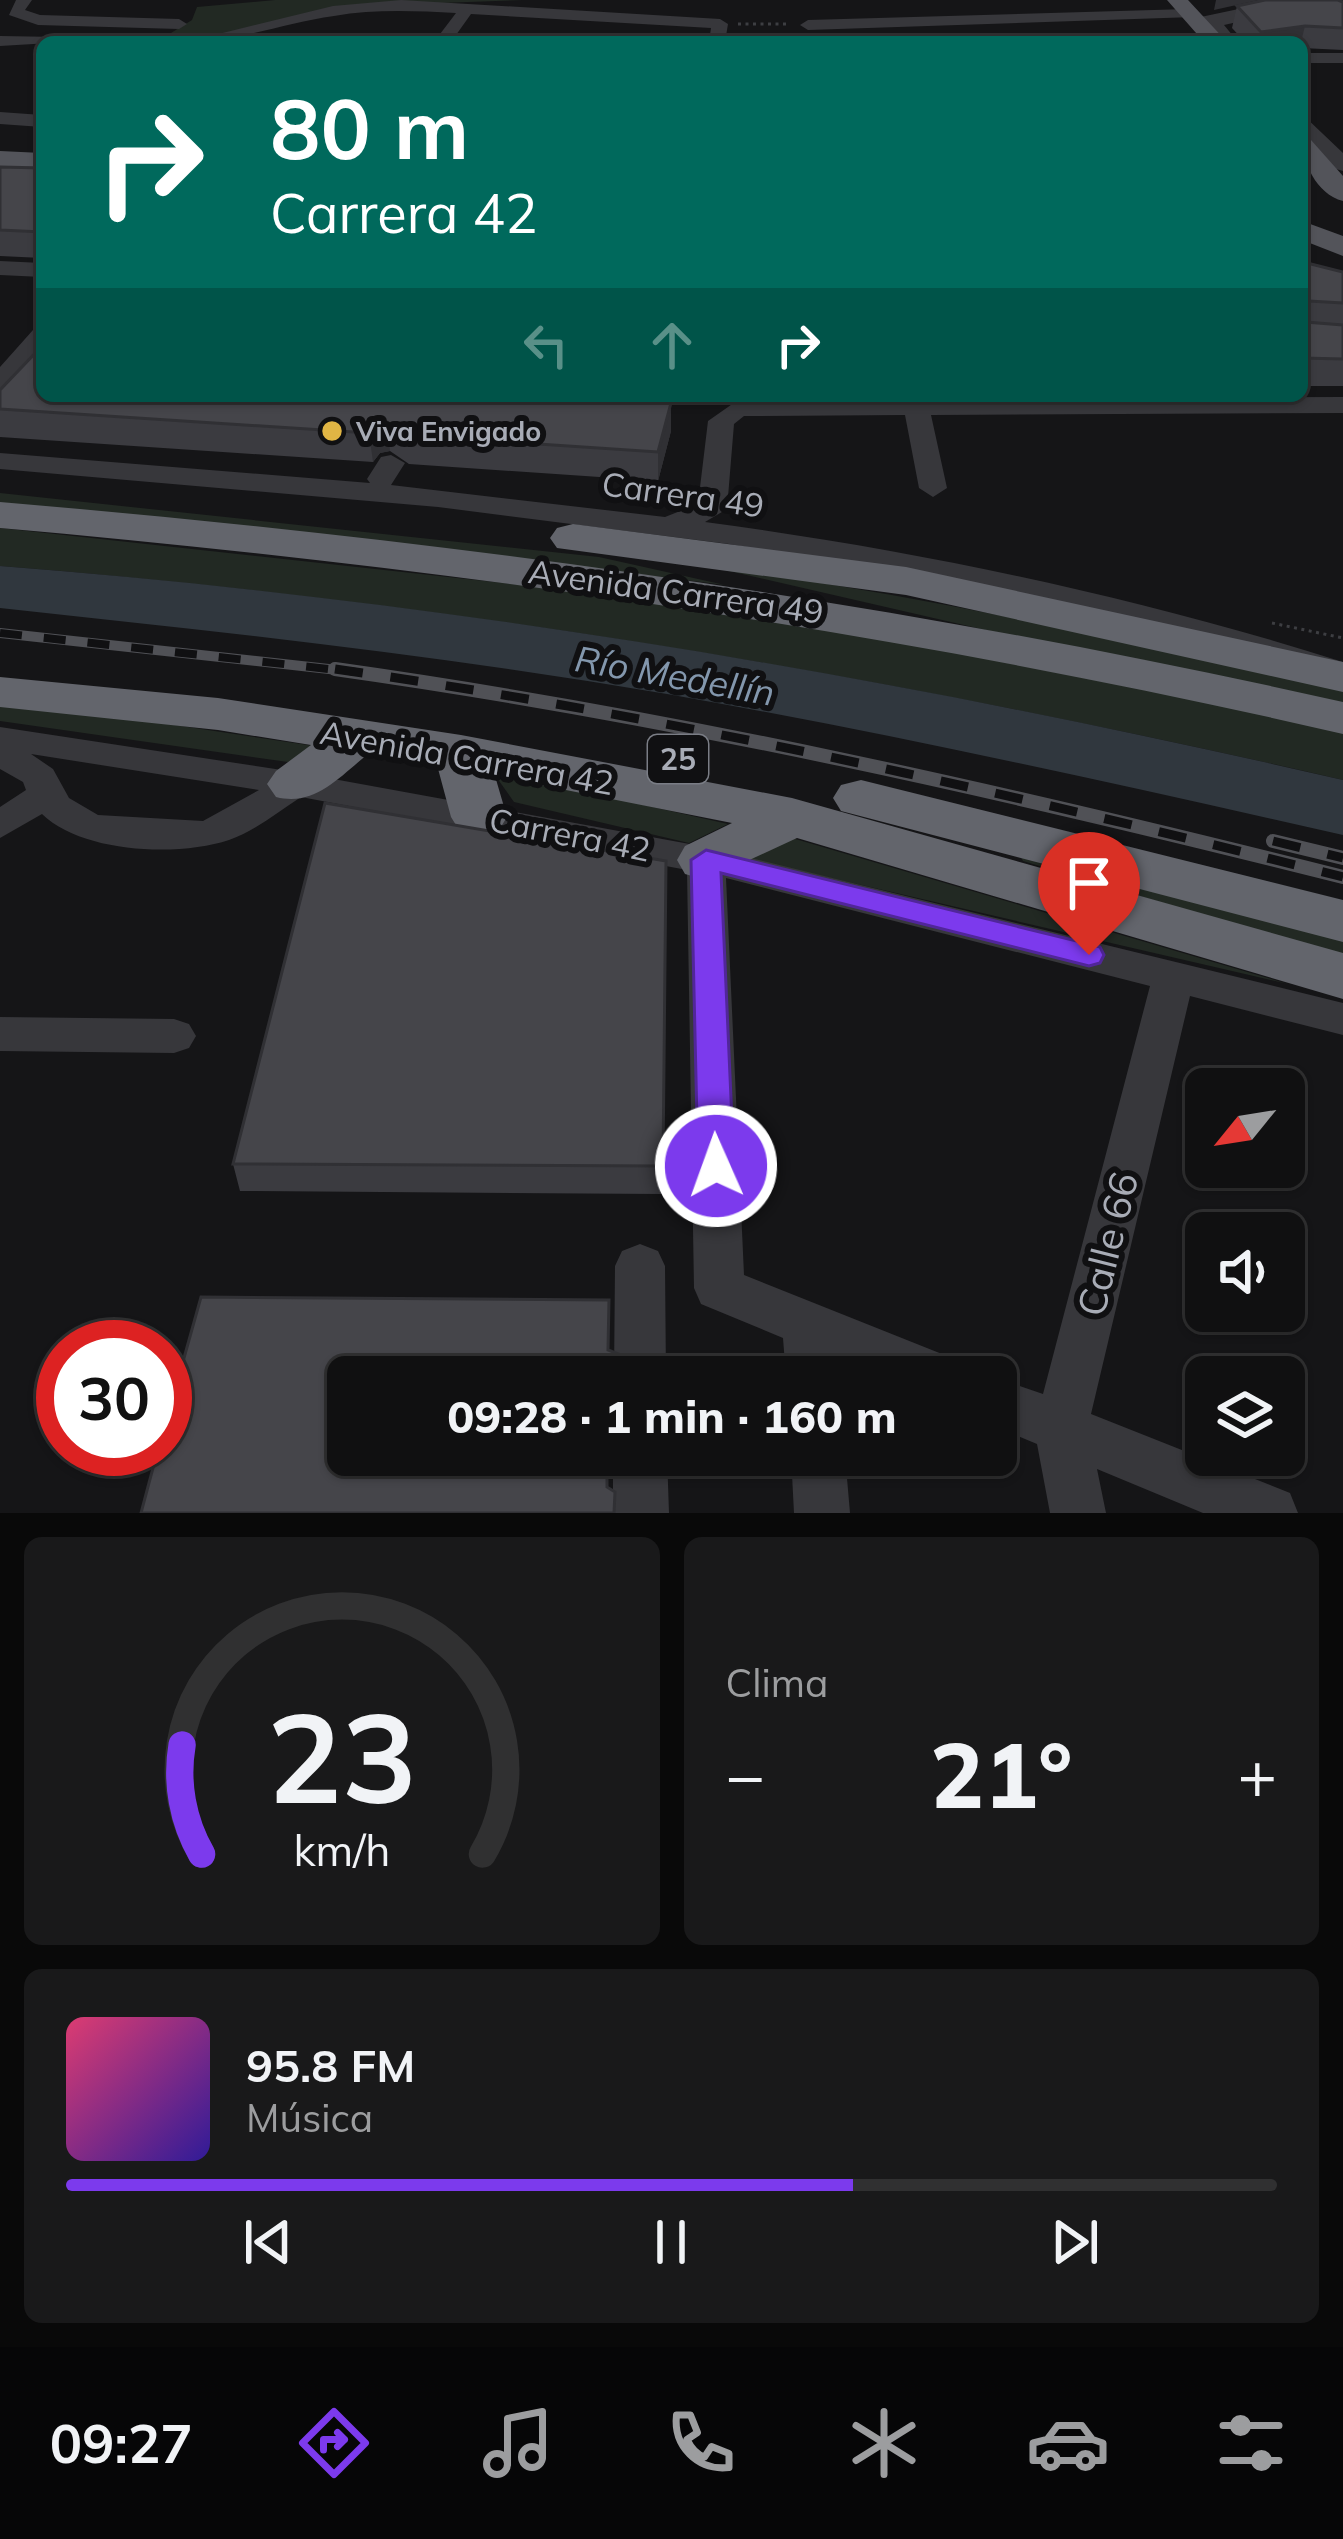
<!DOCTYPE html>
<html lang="es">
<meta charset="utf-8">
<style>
body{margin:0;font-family:Mulish,sans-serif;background:#19191a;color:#f1f3f6;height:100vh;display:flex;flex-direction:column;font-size:45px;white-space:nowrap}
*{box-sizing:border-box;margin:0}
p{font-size:39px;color:#9c9d9f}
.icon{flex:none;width:66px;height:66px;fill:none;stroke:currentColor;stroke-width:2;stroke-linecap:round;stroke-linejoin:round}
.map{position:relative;height:1513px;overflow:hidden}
.details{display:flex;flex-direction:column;gap:24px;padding:24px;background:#090909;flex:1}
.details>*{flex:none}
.top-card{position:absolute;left:36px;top:36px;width:1272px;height:366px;border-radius:18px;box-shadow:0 3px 9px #0004,0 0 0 3px #303031;background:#00695c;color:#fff;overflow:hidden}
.needle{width:78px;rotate:240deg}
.fabs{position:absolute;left:1185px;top:1068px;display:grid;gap:24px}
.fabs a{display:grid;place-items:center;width:120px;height:120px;border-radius:18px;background:#101011;box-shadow:0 3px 9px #0004,0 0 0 3px #303031;font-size:60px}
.speed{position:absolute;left:36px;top:1320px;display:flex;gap:24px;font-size:60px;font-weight:700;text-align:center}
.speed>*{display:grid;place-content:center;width:156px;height:156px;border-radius:50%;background:#101011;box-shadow:0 3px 9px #0004,0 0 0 3px #303031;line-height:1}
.speed .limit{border:18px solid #d22;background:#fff;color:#111}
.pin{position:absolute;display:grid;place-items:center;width:102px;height:102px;color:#fff;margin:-123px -51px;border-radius:50% 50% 50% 0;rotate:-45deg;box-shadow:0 0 12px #0007}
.pin .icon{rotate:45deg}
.me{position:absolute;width:132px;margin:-66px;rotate:358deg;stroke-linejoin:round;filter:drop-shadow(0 0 9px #0008)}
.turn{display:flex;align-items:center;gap:42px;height:252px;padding:0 36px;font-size:54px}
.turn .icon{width:156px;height:156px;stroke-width:2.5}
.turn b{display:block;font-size:84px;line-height:102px}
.lanes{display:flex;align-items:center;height:114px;padding:0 36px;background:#0003;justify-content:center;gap:60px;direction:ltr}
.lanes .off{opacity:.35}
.big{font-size:90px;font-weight:800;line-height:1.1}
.details .card{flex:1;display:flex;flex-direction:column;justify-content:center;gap:18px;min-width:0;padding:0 42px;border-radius:18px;background:#19191a}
.details .dial{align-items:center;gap:0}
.dial svg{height:312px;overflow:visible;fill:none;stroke:#303031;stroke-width:7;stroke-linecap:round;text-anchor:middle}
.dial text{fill:#f1f3f6;stroke:none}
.song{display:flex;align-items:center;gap:36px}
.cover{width:144px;height:144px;border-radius:18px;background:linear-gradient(135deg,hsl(340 70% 55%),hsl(250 70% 35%))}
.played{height:12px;border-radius:6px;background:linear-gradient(90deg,#7c3aed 65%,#303031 65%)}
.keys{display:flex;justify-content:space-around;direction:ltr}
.heat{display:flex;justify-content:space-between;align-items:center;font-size:66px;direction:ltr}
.details .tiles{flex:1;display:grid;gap:24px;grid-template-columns:1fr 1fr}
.card:last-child{grid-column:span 2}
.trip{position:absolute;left:327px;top:1356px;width:690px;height:120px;border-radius:18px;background:#101011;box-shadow:0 3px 9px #0004,0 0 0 3px #303031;font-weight:800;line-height:120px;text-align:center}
.tab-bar{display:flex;height:192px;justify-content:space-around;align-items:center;background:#060607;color:#9c9d9f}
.tab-bar .icon{width:84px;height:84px}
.tab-bar .selected{color:#7c3aed}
.tab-bar b{font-size:54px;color:#f1f3f6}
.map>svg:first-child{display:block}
.green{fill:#222923}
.water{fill:#30373e}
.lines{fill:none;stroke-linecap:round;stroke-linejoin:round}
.path{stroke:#3d3e42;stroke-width:3;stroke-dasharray:3 4.5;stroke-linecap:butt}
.minor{fill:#37373b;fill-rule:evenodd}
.major{fill:#53545a;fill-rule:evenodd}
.highway{fill:#63656c;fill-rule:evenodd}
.rail-far1-casing{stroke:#505156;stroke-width:10}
.rail-casing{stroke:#505156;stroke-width:14}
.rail-far1{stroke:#101012;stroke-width:8;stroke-dasharray:22;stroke-linecap:butt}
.rail{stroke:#101012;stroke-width:9;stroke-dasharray:28;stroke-linecap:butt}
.wall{fill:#3b3b40}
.shaded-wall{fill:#303034}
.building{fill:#45454a;stroke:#303034;stroke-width:3}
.route{fill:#7c3aed;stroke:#51269a;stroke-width:3}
.poi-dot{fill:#e0b544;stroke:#101012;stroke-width:4.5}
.labels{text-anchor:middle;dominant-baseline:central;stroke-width:12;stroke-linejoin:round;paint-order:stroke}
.far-poi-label{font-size:27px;font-weight:bold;fill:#a8acb6;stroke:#101012;text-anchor:start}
.shield{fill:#101012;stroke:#7a7d85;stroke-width:3}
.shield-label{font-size:30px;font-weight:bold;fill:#a8acb6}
.street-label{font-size:33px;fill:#a8acb6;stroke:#101012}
.water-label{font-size:36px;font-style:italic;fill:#8397ad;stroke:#101012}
.near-street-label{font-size:39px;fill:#a8acb6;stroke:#101012}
</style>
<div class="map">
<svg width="1343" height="1513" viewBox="0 0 1343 1513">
<rect width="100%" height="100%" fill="#151517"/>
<path class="green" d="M275,0H523L357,6L189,42L158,41L192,20L197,7Z
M0,493L599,557L725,585L342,537L0,505Z
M0,528L622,596L831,628L1343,729V780C902,678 452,602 0,566Z
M703,565C919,595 1130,641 1343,689V704L990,631Z
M0,704L115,716L321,747L288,762L0,721Z
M492,771L728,824L689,843L514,802Z
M792,838L1288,984L745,858Z
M1015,846L1343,935V957L1023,861Z"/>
<path class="water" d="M0,566C453,601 901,678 1343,780V835C1118,784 894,734 667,694C446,656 223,632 0,608Z"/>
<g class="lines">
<path class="path" d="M738,24H787
M1272,623L1343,638"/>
<path class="minor" d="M16,0H32L25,10L40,15L179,19L187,24L179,29L38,25L9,15Z
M401,0L720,19L728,24L725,42H709L711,28L471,14L451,42H434L456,13C415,11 374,9 334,16C283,23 237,42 186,42L333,6Z
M1267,3L1287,11L1224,25L1238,42H1221L1196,18Z
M1188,9L1196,14L1194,17L808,30L800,25L808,20Z
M0,36L59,37L67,42L0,46Z
M1302,53H1343V63H1302Z
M0,112L42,115V127L0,124Z
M1302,114L1343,153V171L1336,169L1302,131Z
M0,261L42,263V277L0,275Z
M42,328V350L9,388L0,391V367L33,330Z
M1343,397V413L931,415L947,488L933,497L919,488L905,415L744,416L734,424L727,509L705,522C921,551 1135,596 1343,662V683L1157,626L1018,594L729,544L438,507L0,469V453L370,483L367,479L381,457L391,455L405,463L391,485L665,517L698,504L708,421L738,400Z
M0,727L295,772L706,847L1343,1003V1035L1190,996L1091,1414L1290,1493L1298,1513H1203L1097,1469L1106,1513H1050L1037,1444L996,1427L993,1377L1043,1394L1150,986L726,878L744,1275L957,1360L964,1377H878L837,1360L838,1377H786L783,1338L701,1304L694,1288L687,870L301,797C278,812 255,831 229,840C178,857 82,853 42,814L0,838V807L26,790L23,782L0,769ZM31,754L259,790L203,821L98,815L69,798L53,769Z
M0,1017L174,1019L189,1024L196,1036L189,1048L174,1053L0,1051Z
M640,1244L658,1251L665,1266L666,1377H614L615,1266L622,1251Z
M613,1455H667L669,1513H613Z
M791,1455H845L850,1513H794Z"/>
<path class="major" d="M1167,0H1188L1227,42H1204Z
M1302,137L1311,140L1343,176V201C1316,194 1302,162 1302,137Z
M0,151L42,153V169L0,167Z
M1302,221L1343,236V256L1302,240Z"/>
<path class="highway" d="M0,502C453,540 899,602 1343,702V734C900,631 453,568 0,528Z
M573,524L906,567L1343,662V692L906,595L557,548L550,538L557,528Z
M0,677L218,698L461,735L792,798L1343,953V999L797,838L706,880L685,874L677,860L685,846L732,823L495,776L507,817L499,830L479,836L459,830L451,817L437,765L368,754C339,777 315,807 276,797L267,784L276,771L311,745L218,730L0,707Z
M861,780L1343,900V942L841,811L833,798L841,785Z"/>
<g class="rail-far1-casing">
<path id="rail-far1" d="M0,633L356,672"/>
</g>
<g class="rail-casing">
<path id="rail" d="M335,669C676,717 1010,793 1343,877
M1273,841L1343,858"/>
</g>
<use href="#rail-far1" class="rail-far1"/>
<use href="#rail" class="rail"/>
</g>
<path class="wall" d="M1343,2V50L1302,48V42H1245L1232,28L1237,6Z
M0,167L42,168V258L0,256Z
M1302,240L1307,263L1343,272V386H1302Z
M0,390L665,403L671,431L658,481L409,464L390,451L380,453L373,462L0,437Z
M666,861L663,1194L240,1191L233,1164Z"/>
<path class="shaded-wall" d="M1216,0H1259L1214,10Z
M1305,26L1301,42H1259L1261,32Z
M671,403V431L658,481V452Z
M387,422L390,451L380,453L373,462L369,433L377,424Z"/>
<path class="building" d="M1265,0H1338L1343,2V28L1305,26L1261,32L1237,6Z
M0,167L42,168V232L0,230Z
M1302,240L1305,241L1307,263L1343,272V303L1309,301L1304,306L1306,322L1343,325V359L1302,358Z
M42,346V396H658L656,402L671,403L658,452L406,435L387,422L377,424L369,433L0,409V390Z
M325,803L666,861L663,1166L233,1164Z
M201,1297L609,1300L608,1350L621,1355L620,1377H348V1455H607V1487L615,1492L614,1513H141L158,1449H165V1426Z"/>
<path class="route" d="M706,850L1089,944L1100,947L1104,955L1100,963L1089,966L721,873L734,1166L728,1176L716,1180L703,1176L698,1166L691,860Z"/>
<circle class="poi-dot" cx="332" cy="431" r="12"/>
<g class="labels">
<g class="far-poi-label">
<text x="356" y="431">Viva Envigado</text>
</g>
<rect class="shield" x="648" y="735" width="60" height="48" rx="9"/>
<g class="shield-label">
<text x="678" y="759">25</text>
</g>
<g class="street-label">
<text transform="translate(683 494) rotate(8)">Carrera 49</text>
<text transform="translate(676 591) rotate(8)">Avenida Carrera 49</text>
<text transform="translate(467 757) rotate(10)">Avenida Carrera 42</text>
<text transform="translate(570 834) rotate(11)">Carrera 42</text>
</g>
<g class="water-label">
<text transform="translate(675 675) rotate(10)">Río Medellín</text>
</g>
<g class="near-street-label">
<text transform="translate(1107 1244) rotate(-76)">Calle 66</text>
</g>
</g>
</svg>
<div class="fabs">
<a><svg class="needle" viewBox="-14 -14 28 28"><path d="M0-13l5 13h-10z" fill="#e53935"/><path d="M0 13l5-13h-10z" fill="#9c9d9f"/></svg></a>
<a><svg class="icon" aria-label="sound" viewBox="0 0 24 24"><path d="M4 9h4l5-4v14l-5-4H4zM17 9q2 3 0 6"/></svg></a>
<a><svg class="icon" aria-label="layers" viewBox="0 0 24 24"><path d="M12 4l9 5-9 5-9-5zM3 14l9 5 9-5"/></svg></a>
</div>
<div class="speed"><div class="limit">30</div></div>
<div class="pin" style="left:1089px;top:955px;background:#d93025"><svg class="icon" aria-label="arrive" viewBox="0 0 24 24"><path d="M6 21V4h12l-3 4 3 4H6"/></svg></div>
<svg class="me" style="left:716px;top:1166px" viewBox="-20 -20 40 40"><circle r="17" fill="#7c3aed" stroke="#fff" stroke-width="3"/><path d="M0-11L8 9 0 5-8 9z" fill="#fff"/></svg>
<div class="trip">09:28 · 1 min · 160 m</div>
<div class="top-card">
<div class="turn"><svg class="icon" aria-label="right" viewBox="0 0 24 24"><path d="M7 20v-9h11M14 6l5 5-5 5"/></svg><div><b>80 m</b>Carrera 42</div></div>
<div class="lanes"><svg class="icon off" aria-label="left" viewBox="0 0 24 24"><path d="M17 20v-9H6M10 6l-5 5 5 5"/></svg><svg class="icon off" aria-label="ahead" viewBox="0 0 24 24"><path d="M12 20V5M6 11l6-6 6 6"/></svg><svg class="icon" aria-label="right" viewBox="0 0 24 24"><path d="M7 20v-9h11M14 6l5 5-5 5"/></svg></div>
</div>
</div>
<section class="details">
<div class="tiles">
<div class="card dial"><svg viewBox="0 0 100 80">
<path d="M14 69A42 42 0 1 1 86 69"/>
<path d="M14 69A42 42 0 0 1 9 41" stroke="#7c3aed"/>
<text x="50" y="56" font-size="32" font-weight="700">23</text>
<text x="50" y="72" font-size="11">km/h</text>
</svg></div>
<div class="card"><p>Clima</p>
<div class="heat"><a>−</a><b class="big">21°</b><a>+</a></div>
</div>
<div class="card">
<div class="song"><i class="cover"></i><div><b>95.8 FM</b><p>Música</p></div></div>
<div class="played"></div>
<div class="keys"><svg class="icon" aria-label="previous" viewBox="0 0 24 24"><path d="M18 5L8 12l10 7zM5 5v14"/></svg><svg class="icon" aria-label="pause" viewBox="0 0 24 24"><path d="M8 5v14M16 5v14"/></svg><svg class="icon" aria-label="next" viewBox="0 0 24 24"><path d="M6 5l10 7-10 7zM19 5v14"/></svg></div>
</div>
</div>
</section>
<nav class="tab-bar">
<b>09:27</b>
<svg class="icon selected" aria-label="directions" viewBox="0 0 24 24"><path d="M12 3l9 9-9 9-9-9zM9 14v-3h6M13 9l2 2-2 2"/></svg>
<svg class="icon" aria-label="music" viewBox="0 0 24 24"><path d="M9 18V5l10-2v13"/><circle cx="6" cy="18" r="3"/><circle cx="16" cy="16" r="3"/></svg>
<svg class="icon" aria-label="phone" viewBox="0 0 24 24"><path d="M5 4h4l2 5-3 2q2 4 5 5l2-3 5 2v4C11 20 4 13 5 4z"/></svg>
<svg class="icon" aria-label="climate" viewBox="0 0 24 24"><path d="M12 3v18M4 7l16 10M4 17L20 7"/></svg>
<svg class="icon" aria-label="car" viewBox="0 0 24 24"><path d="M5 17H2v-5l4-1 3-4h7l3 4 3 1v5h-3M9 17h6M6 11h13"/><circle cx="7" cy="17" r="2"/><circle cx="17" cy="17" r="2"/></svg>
<svg class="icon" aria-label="filters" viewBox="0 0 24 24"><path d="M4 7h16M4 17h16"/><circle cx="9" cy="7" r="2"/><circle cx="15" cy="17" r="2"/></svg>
</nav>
